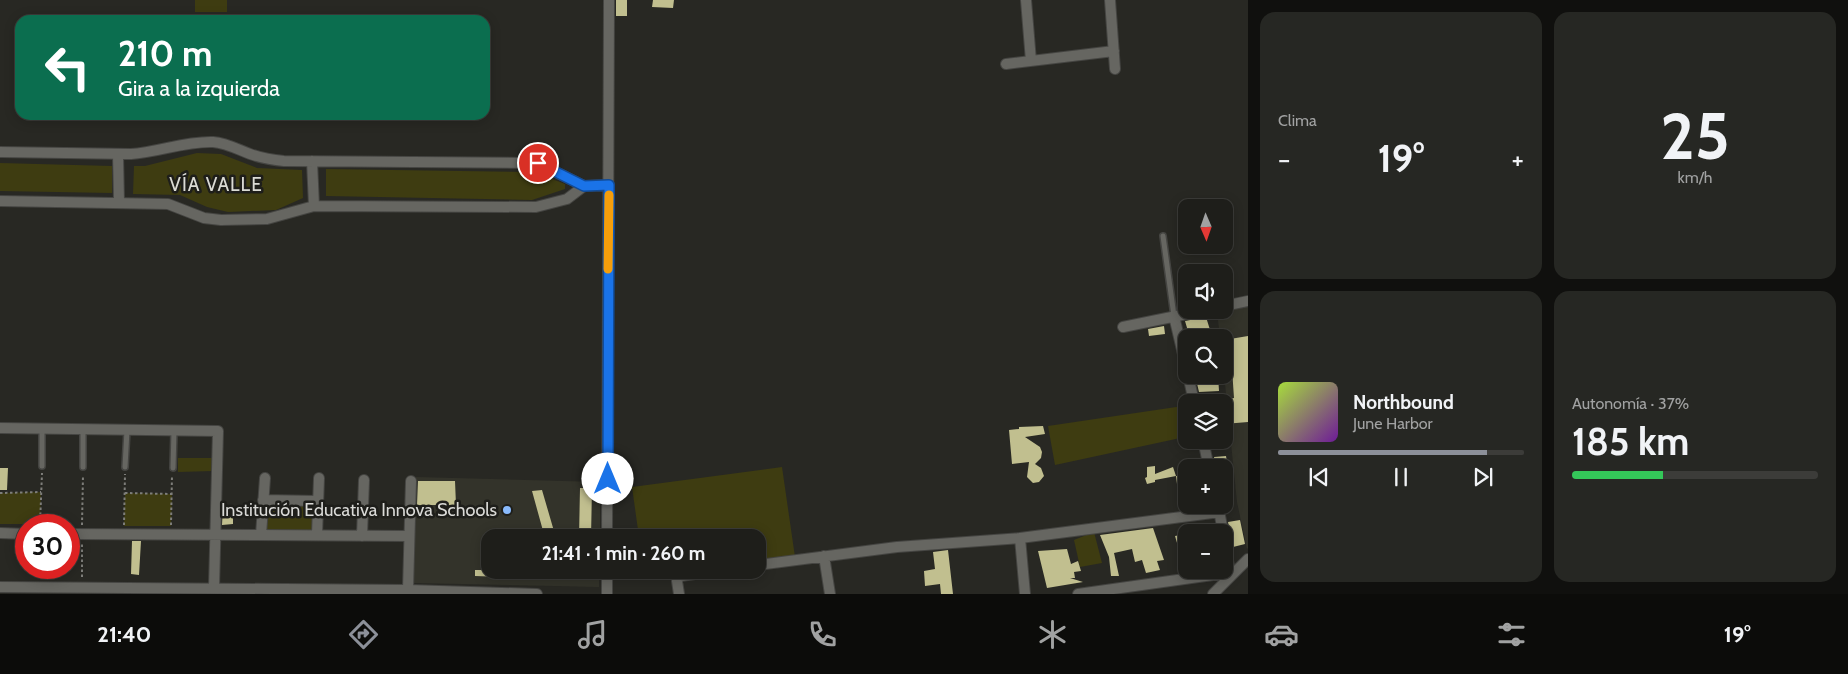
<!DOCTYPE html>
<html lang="es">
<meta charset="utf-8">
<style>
body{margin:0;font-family:Cabin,sans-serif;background:#262723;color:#f1f3f6;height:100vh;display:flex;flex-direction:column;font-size:19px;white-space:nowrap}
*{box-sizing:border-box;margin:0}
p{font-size:16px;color:#a1a2a2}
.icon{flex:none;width:28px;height:28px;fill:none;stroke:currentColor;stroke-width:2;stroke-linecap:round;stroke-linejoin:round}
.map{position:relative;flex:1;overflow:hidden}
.panel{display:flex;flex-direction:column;gap:12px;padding:12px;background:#10100e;width:600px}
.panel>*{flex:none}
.guide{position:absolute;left:15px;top:15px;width:475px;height:105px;border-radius:15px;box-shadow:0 2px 12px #0003,0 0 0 1px #3c3c39;background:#0b6e4f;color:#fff;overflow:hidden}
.needle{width:32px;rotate:178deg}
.buttons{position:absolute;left:1178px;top:199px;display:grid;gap:10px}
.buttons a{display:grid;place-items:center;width:55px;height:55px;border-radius:10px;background:#1e1e1a;box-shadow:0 2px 12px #0003,0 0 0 1px #3c3c39;font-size:25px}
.speed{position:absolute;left:15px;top:514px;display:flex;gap:10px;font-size:25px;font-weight:700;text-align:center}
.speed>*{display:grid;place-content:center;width:65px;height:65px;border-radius:50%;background:#1e1e1a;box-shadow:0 2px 12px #0003,0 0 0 1px #3c3c39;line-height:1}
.speed .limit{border:8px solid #d22;background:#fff;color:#111}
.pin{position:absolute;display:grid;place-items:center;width:42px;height:42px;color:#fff;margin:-21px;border:2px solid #fff;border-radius:50%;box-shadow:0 1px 5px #0007}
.me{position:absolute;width:55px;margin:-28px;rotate:0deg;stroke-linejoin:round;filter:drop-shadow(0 0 4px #0008)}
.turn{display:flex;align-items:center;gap:18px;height:105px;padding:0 20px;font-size:22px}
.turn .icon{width:65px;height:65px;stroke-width:2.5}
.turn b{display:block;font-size:35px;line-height:42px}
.big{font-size:38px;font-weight:700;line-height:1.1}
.panel .card{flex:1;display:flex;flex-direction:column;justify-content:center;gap:8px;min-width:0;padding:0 18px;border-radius:15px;background:#262723}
.panel .dial{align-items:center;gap:0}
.dial b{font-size:65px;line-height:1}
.song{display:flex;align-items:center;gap:15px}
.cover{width:60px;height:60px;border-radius:8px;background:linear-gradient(135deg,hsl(80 70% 55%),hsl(280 70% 35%))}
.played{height:5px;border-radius:2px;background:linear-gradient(90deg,#8c9099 85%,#3c3c39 85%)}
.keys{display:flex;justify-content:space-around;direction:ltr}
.heat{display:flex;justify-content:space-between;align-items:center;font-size:28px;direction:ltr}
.charge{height:8px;border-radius:4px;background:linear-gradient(90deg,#34c759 37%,#3c3c39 0)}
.panel .tiles{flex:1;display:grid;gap:12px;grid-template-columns:repeat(2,1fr)}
.trip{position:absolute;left:481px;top:529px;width:285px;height:50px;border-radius:15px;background:#1e1e1a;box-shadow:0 2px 12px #0003,0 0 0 1px #3c3c39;font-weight:700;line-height:50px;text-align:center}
.tabs{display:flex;height:80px;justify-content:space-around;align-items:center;background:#0c0c0a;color:#a1a2a2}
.tabs .icon{width:35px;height:35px}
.tabs .selected{color:#8c9099}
.tabs b{font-size:22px;color:#f1f3f6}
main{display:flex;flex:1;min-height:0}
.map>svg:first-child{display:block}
.built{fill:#33332a}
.green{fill:#3e3c11}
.building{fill:#c1bf8f}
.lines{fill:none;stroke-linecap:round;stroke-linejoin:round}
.lane-casing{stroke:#454542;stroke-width:8}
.street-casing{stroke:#454542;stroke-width:12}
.path{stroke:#7e7e7a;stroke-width:2;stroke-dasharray:2.5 2.5;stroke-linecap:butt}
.lane{stroke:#666661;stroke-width:5}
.street{stroke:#666661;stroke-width:10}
.route-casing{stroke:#114b97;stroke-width:12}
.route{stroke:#1a73e8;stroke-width:9}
.slow{stroke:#f59e0b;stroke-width:9}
.poi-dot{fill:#89bafc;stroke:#1e1e1a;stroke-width:2}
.labels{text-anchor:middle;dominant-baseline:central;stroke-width:5;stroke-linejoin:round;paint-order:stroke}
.poi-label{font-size:18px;fill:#dadad7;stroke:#1e1e1a;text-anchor:end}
.neighbourhood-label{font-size:19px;letter-spacing:1px;fill:#dbdbd5;stroke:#1e1e1a}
</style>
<main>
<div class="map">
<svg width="1248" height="594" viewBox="0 0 1248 594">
<rect width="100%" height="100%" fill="#282823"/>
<path class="built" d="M1248,306V548L1247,549L1237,502L1224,374V338L1220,337L1217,312Z
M416,477L600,482V537L490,538V570H599V587L413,583Z"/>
<path class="green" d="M195,0H227V12H195Z
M197,153L221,154L257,168L302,170L303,198L276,210L228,212L207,207L180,195L133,194L134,166H145Z
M0,163L112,166V193L0,191Z
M326,169L534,172L565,184V189L532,200L326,196Z
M1183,406L1185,437L1055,465L1048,426Z
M178,458H214L213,471L178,472Z
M782,467L795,557L758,562V538L639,537L632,487Z
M41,492L40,524H0V493Z
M125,493L172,494L171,526H124Z
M266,504H316L315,531H264Z
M1094,532L1102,563L1080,567L1074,540Z"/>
<path class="building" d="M616,0H627V16H616Z
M653,0H674L673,8L652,7Z
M1206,317L1211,333L1190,338L1185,321Z
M1164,326L1165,334L1149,336L1148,329Z
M1248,336V422L1224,424V400L1234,398L1230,339Z
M1195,375H1218L1219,391L1199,392Z
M1043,426L1045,434L1025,437L1040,447L1042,452L1041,458L1035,464L1041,468L1044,476L1039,482L1033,483L1027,477L1029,462L1012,464L1009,430L1019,429V427Z
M1226,456L1228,468H1216L1214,457Z
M1155,466V474L1173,467L1176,476L1155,480V482L1147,484L1145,478L1147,477V467Z
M0,468H8L7,490H0Z
M1176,476H1186V490L1178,492Z
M418,481H455L456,505H417Z
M580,488H592L591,538H579Z
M542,490L556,538H545L532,491Z
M223,506H229V517H233V524L222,525Z
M1240,520L1245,544L1233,547L1228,522Z
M1153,528L1164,560L1157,561L1160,570L1146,573L1142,560L1135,562L1132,549L1114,553L1119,576H1111L1109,557L1100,535Z
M1186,534V566L1184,567L1175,536Z
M132,541H141L139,575L131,574Z
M1067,549L1071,564L1078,561L1081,571L1074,572L1075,578H1070L1083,582L1047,588L1038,551Z
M948,550L953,594H941L940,584L925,586L924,571L935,569L933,552Z
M475,570H521V572L503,577L475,576Z"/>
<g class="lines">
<g class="lane-casing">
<path id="lane" d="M1163,236L1174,316
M42,466V429
M83,467V429
M125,467L127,430
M173,468L174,431"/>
</g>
<g class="street-casing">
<path id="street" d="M1026,0L1031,61
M1110,0L1115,69
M1006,64L1114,51
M0,152L131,154C159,152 185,141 213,142C226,143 237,149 250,154C261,158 272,160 284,161L538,163L584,186L609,185
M118,154L119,202
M312,161L314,206
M0,201L168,204L204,218L221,220L267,219L314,206L536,207L567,199L584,186
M1224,306L1248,301
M1174,316L1186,367
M1123,327L1206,310
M1188,375L1194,402
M0,428L218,431L214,588
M1203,440L1209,468
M263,500L318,501
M1218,505L1223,532
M0,533L26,534
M69,534L409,536
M261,535L265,478
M317,535L319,478
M362,536L364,480
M1224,536L1230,573
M607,538L609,0
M824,556L830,594
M758,565L897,547L1020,538
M0,587L408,590L537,594
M408,590L411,481
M607,594V570
M679,594L677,581L680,576L725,570
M1025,594L1020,538L1220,512
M1078,594L1234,572
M1213,594L1248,559"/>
</g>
<path class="path" d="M0,493L41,492
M125,493L172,494
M40,525L42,473
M82,525L83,475
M124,525L125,474
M171,525L172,475
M82,577V544"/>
<use href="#lane" class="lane"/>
<use href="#street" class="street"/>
</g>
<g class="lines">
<g class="route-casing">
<path id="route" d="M538,163L584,186L609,185L608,479"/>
</g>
<use href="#route" class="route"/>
<path class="slow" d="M608,269L609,195"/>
</g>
<circle class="poi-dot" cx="507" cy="510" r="5"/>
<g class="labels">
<g class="poi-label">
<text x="497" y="510">Institución Educativa Innova Schools</text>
</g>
<g class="neighbourhood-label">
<text x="216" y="184">VÍA VALLE</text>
</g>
</g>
</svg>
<div class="buttons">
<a><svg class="needle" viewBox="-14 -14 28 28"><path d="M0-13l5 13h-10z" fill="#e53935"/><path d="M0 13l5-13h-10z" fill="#a1a2a2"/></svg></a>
<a><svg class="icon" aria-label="sound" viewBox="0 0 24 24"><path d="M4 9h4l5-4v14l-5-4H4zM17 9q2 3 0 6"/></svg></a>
<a><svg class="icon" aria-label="search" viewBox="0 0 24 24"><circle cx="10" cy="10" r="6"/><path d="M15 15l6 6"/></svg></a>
<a><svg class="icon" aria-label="layers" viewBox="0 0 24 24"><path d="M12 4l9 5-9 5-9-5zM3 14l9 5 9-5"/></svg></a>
<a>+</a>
<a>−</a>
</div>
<div class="speed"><div class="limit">30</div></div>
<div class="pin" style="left:538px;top:163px;background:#d93025"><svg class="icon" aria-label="arrive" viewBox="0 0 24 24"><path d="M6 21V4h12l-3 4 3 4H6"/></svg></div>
<svg class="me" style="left:608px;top:479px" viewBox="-20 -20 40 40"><circle r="19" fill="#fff"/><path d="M0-13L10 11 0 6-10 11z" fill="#1a73e8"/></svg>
<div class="trip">21:41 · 1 min · 260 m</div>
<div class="guide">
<div class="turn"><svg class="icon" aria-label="left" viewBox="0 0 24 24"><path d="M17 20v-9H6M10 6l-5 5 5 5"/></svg><div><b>210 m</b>Gira a la izquierda</div></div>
</div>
</div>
<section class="panel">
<div class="tiles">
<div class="card"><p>Clima</p>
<div class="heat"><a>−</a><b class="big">19°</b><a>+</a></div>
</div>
<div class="card dial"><b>25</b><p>km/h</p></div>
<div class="card">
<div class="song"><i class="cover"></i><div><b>Northbound</b><p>June Harbor</p></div></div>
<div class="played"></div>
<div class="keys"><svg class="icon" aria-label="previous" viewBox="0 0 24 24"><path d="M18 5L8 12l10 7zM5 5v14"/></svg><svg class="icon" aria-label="pause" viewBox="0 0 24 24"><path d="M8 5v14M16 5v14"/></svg><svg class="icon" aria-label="next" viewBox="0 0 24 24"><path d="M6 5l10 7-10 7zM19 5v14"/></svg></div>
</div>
<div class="card"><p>Autonomía · 37%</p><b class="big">185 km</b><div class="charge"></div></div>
</div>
</section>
</main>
<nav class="tabs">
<b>21:40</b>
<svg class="icon selected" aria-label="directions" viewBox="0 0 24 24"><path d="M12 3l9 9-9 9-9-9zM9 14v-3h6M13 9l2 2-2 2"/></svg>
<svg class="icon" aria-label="music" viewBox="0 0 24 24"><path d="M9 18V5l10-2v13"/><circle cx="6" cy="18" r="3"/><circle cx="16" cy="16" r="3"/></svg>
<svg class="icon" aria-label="phone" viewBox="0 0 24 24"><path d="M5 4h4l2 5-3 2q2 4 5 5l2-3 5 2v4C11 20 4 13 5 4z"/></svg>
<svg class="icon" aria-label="climate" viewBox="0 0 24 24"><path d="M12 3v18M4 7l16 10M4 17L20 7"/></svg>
<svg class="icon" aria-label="car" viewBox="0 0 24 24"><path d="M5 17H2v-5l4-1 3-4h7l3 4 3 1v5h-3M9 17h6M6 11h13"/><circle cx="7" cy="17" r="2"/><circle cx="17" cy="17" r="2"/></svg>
<svg class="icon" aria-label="filters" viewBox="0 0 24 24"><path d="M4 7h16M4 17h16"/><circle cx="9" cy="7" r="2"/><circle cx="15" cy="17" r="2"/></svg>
<b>19°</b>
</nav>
